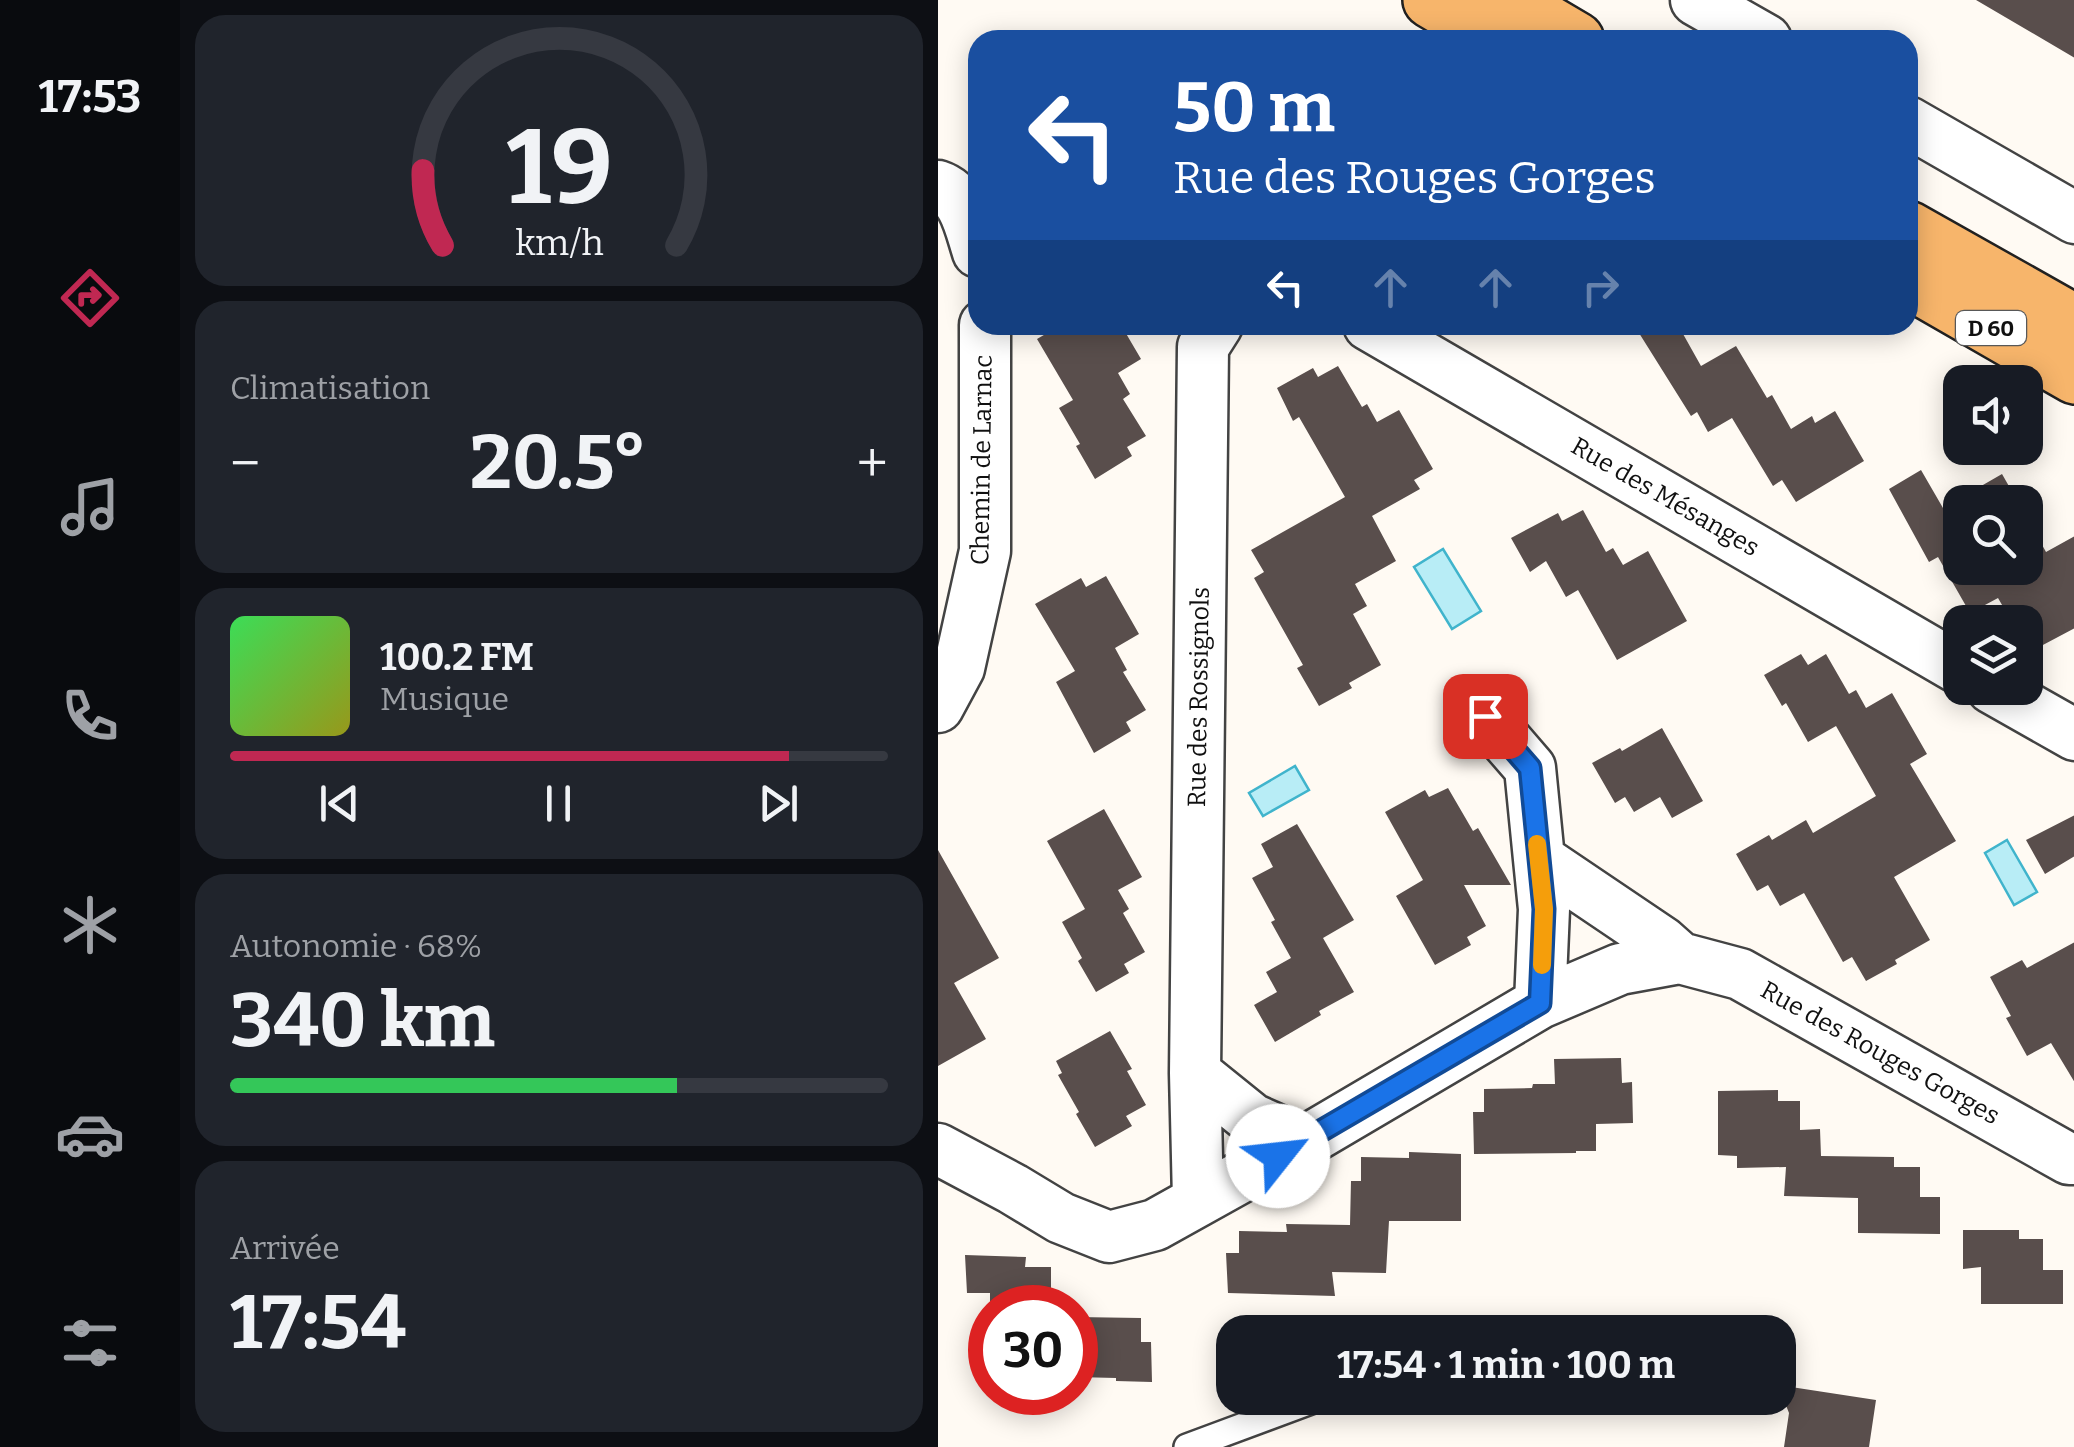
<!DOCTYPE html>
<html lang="fr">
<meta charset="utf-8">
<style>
body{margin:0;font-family:Bitter,serif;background:#20242c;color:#f1f3f6;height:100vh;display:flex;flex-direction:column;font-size:38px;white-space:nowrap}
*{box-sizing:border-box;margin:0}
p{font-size:32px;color:#9ea1a6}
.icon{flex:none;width:55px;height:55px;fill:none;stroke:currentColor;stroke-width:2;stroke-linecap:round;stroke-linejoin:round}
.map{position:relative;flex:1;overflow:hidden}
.sheet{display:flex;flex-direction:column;gap:15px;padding:15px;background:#0d0f14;width:758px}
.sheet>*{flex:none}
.guide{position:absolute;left:30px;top:30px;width:950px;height:305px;border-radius:30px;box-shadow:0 5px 25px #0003;background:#1a4fa0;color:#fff;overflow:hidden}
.buttons{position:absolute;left:1005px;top:365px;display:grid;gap:20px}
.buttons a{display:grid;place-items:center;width:100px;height:100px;border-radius:20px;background:#171b24;box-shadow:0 5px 25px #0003;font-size:50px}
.speed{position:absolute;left:30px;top:1285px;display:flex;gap:20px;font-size:50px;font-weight:700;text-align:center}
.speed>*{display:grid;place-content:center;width:130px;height:130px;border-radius:50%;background:#171b24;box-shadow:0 5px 25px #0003;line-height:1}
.speed .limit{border:15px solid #d22;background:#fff;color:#111}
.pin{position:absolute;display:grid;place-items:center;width:85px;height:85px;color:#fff;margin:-42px;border-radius:20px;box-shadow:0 5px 15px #0006}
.me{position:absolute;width:110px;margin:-55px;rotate:61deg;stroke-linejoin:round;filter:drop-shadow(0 0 8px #0008)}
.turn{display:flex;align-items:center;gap:35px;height:210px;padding:0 40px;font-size:45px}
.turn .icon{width:130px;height:130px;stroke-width:2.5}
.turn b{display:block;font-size:70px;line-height:85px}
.lanes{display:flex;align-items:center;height:95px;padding:0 40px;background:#0003;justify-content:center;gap:50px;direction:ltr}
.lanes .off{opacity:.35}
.big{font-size:75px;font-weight:700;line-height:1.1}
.sheet .card{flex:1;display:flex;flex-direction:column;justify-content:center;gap:15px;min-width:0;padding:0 35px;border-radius:30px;background:#20242c}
.sheet .dial{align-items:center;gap:0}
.dial svg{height:260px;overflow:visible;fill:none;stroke:#363941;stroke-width:7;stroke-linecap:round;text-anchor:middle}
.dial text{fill:#f1f3f6;stroke:none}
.song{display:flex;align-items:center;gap:30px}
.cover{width:120px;height:120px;border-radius:15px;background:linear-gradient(135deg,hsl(130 70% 55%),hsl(60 70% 35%))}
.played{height:10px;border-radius:5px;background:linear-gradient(90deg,#c02852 85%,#363941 85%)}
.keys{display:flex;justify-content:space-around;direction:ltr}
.heat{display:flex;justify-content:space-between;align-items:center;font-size:55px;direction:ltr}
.charge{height:15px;border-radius:8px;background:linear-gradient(90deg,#34c759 68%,#363941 0)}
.trip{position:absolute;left:278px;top:1315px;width:580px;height:100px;border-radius:30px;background:#171b24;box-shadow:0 5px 25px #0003;font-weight:700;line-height:100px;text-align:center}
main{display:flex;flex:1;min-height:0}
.tabs{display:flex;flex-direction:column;width:180px;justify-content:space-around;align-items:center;background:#090b0e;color:#9ea1a6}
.tabs .icon{width:70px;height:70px}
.tabs .active{color:#c02852}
.tabs b{font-size:45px;color:#f1f3f6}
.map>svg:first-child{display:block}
.water{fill:#b8edf6;stroke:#40b4cc;stroke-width:2.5}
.building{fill:#594e4c}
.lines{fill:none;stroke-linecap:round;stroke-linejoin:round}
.lane-casing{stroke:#434343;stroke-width:30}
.street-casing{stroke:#434343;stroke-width:55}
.primary-casing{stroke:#212121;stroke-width:60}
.lane{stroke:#fff;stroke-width:25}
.street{stroke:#fff;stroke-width:50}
.primary{stroke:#f7b56b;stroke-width:55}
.route-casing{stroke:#114b97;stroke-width:25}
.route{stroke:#1a73e8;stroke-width:18}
.slow{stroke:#f59e0b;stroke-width:18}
.labels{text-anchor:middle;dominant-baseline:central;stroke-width:10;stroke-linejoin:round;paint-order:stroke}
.shield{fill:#fff;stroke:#585858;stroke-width:2.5}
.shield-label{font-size:22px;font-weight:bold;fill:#101010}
.street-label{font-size:25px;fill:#101010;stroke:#fff}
</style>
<main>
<nav class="tabs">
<b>17:53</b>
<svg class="icon active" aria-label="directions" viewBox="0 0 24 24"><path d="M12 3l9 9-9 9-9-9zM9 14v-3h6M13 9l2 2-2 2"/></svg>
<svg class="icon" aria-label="music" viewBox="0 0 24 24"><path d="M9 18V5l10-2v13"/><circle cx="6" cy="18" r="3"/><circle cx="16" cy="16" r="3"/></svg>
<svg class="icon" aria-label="phone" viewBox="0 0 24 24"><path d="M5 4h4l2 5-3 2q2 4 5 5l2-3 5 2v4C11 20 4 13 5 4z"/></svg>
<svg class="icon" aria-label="climate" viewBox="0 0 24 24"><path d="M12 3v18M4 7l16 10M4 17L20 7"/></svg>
<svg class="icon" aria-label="car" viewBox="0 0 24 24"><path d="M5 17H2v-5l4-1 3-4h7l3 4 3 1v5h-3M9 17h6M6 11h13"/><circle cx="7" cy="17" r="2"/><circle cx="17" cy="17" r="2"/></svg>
<svg class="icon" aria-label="filters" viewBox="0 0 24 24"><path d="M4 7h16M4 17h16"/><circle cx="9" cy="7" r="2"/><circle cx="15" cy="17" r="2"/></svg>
</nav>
<section class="sheet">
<div class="card dial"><svg viewBox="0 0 100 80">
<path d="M14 69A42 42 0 1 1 86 69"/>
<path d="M14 69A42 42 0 0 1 8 46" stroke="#c02852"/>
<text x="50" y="56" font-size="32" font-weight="700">19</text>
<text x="50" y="72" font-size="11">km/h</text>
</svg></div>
<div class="card"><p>Climatisation</p>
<div class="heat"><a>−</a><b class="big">20.5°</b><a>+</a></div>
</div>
<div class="card">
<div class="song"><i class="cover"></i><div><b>100.2 FM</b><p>Musique</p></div></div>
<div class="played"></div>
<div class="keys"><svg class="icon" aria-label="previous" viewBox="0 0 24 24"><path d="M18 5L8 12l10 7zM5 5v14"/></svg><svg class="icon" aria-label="pause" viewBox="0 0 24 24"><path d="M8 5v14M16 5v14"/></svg><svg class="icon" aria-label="next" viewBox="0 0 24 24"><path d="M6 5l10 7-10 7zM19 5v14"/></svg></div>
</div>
<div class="card"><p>Autonomie · 68%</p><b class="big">340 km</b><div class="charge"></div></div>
<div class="card"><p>Arrivée</p><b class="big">17:54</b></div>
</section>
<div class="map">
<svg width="1137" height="1447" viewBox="0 0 1137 1447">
<rect width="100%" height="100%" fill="#fffaf3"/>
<path class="water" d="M505,549L543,611L514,629L476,567Z
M357,766L371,790L325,816L311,793Z
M1069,840L1099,892L1076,905L1047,853Z"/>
<path class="building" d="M1038,0H1137V58Z
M123,325H183L203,359L180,373L192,394L185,399L208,436L189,447L194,456L157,479L138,446L142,444L121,408L135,400L99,339Z
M696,325H740L763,366L798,346L829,398L834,395L853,429L874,416L877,423L897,411L926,461L858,502L844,480L835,486L794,418L770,432L759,412L753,416Z
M400,366L424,407L429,404L439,422L461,410L495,469L476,480L482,489L434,516L458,561L417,584L429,606L415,614L443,665L411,683L414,688L381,706L359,668L365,665L316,578L326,572L313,550L407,497L361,417L355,421L339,388L375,368L380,377Z
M983,470L1005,508L1064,474L1080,502H1022V568H1088V516L1108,552L1137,536V628L1103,646L1097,635L1088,640V622H1074L1060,598L1032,613L1000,557L991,562L951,489Z
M645,510L668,552L675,548L685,565L710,551L749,621L679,660L640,590L628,597L608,561L592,572L573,538L620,513L624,521Z
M168,576L201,634L177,648L189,670L185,672L208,710L188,722L193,731L156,753L118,682L137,671L97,604L143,578L148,587Z
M863,654L870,665L888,654L911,694L918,690L928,708L954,693L989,754L972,764L1018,841L956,877L992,940L957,960L959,964L928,981L914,957L905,962L866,893L842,906L830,885L819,891L798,854L831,835L834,840L868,820L875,833L938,796L898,726L870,742L848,703L844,706L826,675Z
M724,728L765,801L734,818L722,797L696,812L687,797L677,803L654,763L682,748L684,751Z
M510,788L535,831L540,828L573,885H526L548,926L529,937L533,945L497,965L458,896L485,880L447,812L487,790L491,797Z
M166,809L204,877L180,890L191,909L185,913L207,952L186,964L191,973L158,992L140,961L144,958L124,922L147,909L109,841Z
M1137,815V856L1107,874L1088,840Z
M359,824L416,920L385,938L416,992L381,1011L383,1015L337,1042L316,1005L339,992L328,972L353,958L333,922L337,920L314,878L335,867L323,844Z
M0,850L61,958L16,983L48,1039L0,1066Z
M1137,942V1083L1113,1043L1089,1056L1068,1018L1073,1016L1052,977L1084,960L1089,968Z
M172,1031L194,1069L189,1071L208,1105L188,1116L194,1126L157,1147L138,1114L141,1112L120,1075L124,1073L118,1061Z
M683,1058L684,1083L694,1082L695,1123L658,1124V1151H638V1153L536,1154L535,1112H546V1089L594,1088L595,1084H617L616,1059Z
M840,1090V1101H862V1130L882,1129L883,1156L956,1157V1167H982V1197H1002V1234L920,1233V1198L846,1196L848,1167L799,1168V1156L780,1155V1091Z
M471,1152L523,1154V1221H451L448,1273L394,1272L397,1296L290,1293L288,1253H301V1231L349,1232L348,1224L412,1225L413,1181H423V1157L471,1158Z
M1025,1230H1081V1239H1105V1270H1125V1304H1043V1267L1025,1269Z
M27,1255L88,1257L87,1267H113V1308H52V1293H29Z
M138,1317L203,1318V1342H213L214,1382L178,1381V1378L138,1377Z
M840,1385L938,1400L931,1447H846L851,1413Z"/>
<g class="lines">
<g class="lane-casing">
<path id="lane" d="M249,1447L381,1398"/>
</g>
<g class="street-casing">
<path id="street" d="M758,0L828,40
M970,122L1137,218
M0,186C27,195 32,228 40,252
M431,325L1022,669
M1054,688L1137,735
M0,707L21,668L47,551V325
M547,716L592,768L601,859L724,942L742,958
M601,859L606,909L602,1003
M257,1073L314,1119L366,1142
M0,1149L75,1189L123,1218L171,1237L217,1225L366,1142L602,1003L682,969L742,958L802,974L1131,1159H1137
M260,1200L257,1073L265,347L279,325"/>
</g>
<g class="primary-casing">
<path id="primary" d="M493,0L561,40
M570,0L638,40
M970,229L1137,323
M970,280L1137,376"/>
</g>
<use href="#lane" class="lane"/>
<use href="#street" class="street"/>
<use href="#primary" class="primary"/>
</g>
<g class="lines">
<g class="route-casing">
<path id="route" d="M340,1156L602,1003L606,909L592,768L547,716"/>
</g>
<use href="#route" class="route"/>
<path class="slow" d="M599,844L606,909L604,965"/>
</g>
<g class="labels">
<rect class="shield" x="1018" y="311" width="70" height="34" rx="8"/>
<g class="shield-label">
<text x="1053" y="328">D 60</text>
</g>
<g class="street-label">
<text transform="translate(44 460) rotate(-89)">Chemin de Larnac</text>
<text transform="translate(727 497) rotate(30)">Rue des Mésanges</text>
<text transform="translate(261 697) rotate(-89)">Rue des Rossignols</text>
<text transform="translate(942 1053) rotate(29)">Rue des Rouges Gorges</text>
</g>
</g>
</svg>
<div class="buttons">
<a><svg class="icon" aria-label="sound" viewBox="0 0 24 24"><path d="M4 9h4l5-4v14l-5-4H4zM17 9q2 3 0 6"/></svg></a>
<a><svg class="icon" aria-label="search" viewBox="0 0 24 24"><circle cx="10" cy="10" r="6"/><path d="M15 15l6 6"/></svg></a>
<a><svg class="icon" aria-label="layers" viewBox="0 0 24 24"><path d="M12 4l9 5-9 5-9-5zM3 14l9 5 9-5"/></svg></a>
</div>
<div class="speed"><div class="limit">30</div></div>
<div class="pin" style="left:547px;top:716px;background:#d93025"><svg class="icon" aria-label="arrive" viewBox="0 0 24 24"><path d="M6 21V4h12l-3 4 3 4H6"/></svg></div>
<svg class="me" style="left:340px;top:1156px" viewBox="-20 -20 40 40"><circle r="19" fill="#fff"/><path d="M0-13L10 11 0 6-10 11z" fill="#1a73e8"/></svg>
<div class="trip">17:54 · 1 min · 100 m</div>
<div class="guide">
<div class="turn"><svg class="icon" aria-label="left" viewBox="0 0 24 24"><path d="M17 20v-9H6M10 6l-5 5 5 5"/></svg><div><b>50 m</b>Rue des Rouges Gorges</div></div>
<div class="lanes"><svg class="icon" aria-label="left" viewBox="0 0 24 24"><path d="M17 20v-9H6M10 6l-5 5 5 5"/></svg><svg class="icon off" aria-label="ahead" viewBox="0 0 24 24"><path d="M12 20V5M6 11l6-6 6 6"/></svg><svg class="icon off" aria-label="ahead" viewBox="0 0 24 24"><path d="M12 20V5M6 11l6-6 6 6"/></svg><svg class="icon off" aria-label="right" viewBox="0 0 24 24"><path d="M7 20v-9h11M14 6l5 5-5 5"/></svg></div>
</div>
</div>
</main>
